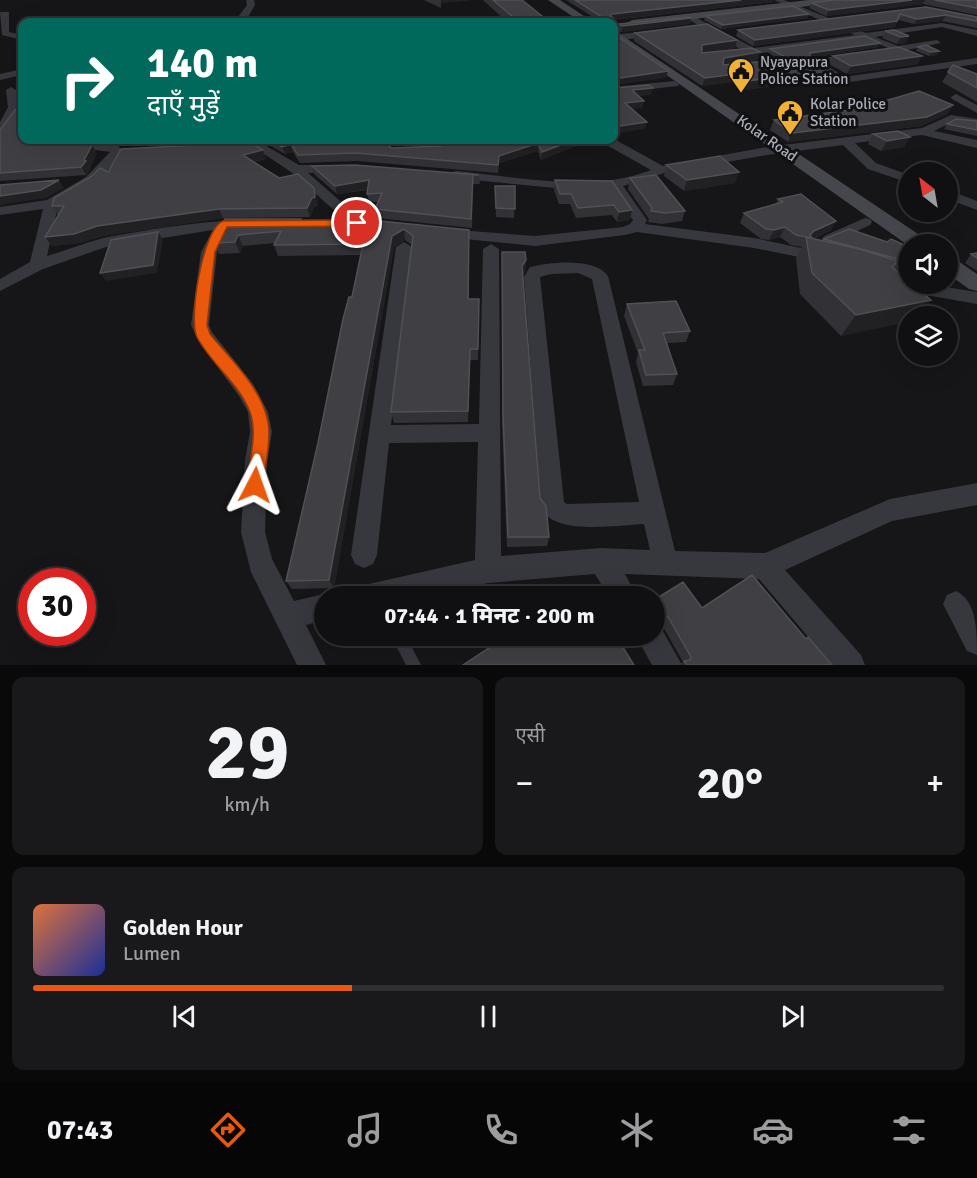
<!DOCTYPE html>
<html lang="hi">
<meta charset="utf-8">
<style>
body{margin:0;font-family:Signika,"Noto Sans Devanagari",sans-serif;background:#19191b;color:#f1f3f6;height:100vh;display:flex;flex-direction:column;font-size:22px;white-space:nowrap}
*{box-sizing:border-box;margin:0}
p{font-size:20px;color:#9c9d9f}
.icon{flex:none;width:33px;height:33px;fill:none;stroke:currentColor;stroke-width:2;stroke-linecap:round;stroke-linejoin:round}
.map{position:relative;height:665px;overflow:hidden}
.details{display:flex;flex-direction:column;gap:12px;padding:12px;background:#09090a;flex:1}
.details>*{flex:none}
.banner{position:absolute;left:18px;top:18px;width:600px;height:126px;border-radius:12px;box-shadow:0 6px 24px #0002,0 0 0 2px #303032;background:#00695c;color:#fff;overflow:hidden}
.needle{width:39px;rotate:329deg}
.tools{position:absolute;left:898px;top:162px;display:grid;gap:12px}
.tools a{display:grid;place-items:center;width:60px;height:60px;border-radius:50%;background:#101012;box-shadow:0 6px 24px #0002,0 0 0 2px #303032;font-size:30px}
.speed{position:absolute;left:18px;top:568px;display:flex;gap:12px;font-size:30px;font-weight:700;text-align:center}
.speed>*{display:grid;place-content:center;width:78px;height:78px;border-radius:50%;background:#101012;box-shadow:0 6px 24px #0002,0 0 0 2px #303032;line-height:1}
.speed .limit{border:9px solid #d22;background:#fff;color:#111}
.pin{position:absolute;display:grid;place-items:center;width:51px;height:51px;color:#fff;margin:-26px;border:3px solid #fff;border-radius:50%;box-shadow:0 2px 6px #0007}
.me{position:absolute;width:66px;margin:-33px;rotate:4deg;stroke-linejoin:round;filter:drop-shadow(0 0 4px #0008)}
.turn{display:flex;align-items:center;gap:21px;height:126px;padding:0 30px;font-size:27px}
.turn .icon{width:78px;height:78px;stroke-width:2.5}
.turn b{display:block;font-size:42px;line-height:51px}
.big{font-size:45px;font-weight:800;line-height:1.1}
.details .tile{flex:1;display:flex;flex-direction:column;justify-content:center;gap:9px;min-width:0;padding:0 21px;border-radius:12px;background:#19191b}
.details .dial{align-items:center;gap:0}
.dial b{font-size:78px;line-height:1}
.song{display:flex;align-items:center;gap:18px}
.cover{width:72px;height:72px;border-radius:9px;background:linear-gradient(135deg,hsl(20 70% 55%),hsl(230 70% 35%))}
.played{height:6px;border-radius:3px;background:linear-gradient(90deg,#ea580c 35%,#303032 35%)}
.keys{display:flex;justify-content:space-around;direction:ltr}
.heat{display:flex;justify-content:space-between;align-items:center;font-size:33px;direction:ltr}
.details .tiles{flex:1;display:grid;gap:12px;grid-template-columns:1fr 1fr}
.tile:last-child{grid-column:span 2}
.trip{position:absolute;left:314px;top:586px;width:351px;height:60px;border-radius:30px;background:#101012;box-shadow:0 6px 24px #0002,0 0 0 2px #303032;font-weight:800;line-height:60px;text-align:center}
.tab-bar{display:flex;height:96px;justify-content:space-around;align-items:center;background:#060607;color:#9c9d9f}
.tab-bar .icon{width:42px;height:42px}
.tab-bar .on{color:#ea580c}
.tab-bar b{font-size:27px;color:#f1f3f6}
.map>svg:first-child{display:block}
.lines{fill:none;stroke-linecap:round;stroke-linejoin:round}
.lane{fill:#37383d;fill-rule:evenodd}
.street{fill:#37383d;fill-rule:evenodd}
.secondary{fill:#45474d;fill-rule:evenodd}
.wall{fill:#323236}
.shaded-wall{fill:#212124}
.building{fill:#3f3f44;stroke:#4f5156;stroke-width:1.5}
.route{fill:#ea580c;stroke:#983908;stroke-width:1.5}
.labels{text-anchor:middle;dominant-baseline:central;stroke-width:6;stroke-linejoin:round;paint-order:stroke}
.far-poi-label{font-size:15px;fill:#a8adb8;stroke:#111113;text-anchor:start}
.far-street-label{font-size:15px;fill:#a8adb8;stroke:#111113}
</style>
<div class="map">
<svg width="977" height="665" viewBox="0 0 977 665">
<rect width="100%" height="100%" fill="#161618"/>
<g class="lines">
<path class="lane" d="M391,636H406L421,665H406Z"/>
<path class="street" d="M246,0H254L255,5L245,22H237L238,17L247,5Z
M774,0H784L866,33L942,23L977,30V36L942,27L875,37L898,46L937,40L941,43L907,50L920,56L915,59L864,38L762,53L815,81L977,58V64L814,87L751,54H745L744,51L682,16L689,14L754,48L855,35Z
M0,12H9V32L22,35V40L2,35Z
M659,30L663,33L662,35L621,40L617,37L621,34Z
M854,52L859,55L857,57L821,63L837,72L839,74L834,77L807,62Z
M22,69V75L0,80V74Z
M674,81L679,84L678,86L614,93V87Z
M11,87L16,90L18,107L6,133L0,136V122L8,107L6,90Z
M956,94L977,105V113L952,99L951,97Z
M951,115L977,119V125L952,122L934,131L977,140V148L922,135L855,143L876,163L909,175V183L868,169L843,145L767,155L664,173L623,186L647,220L645,224L754,238L830,254L832,257L824,262L754,248L637,232L625,235L535,246L445,237L438,233L445,229L535,236L623,227L630,224L633,220L611,188L577,190L452,178L451,175L452,172L457,171C518,177 593,193 651,170L603,143L601,140L614,139L663,166L767,147L922,128Z
M66,140L114,144L118,145L123,153L96,183L58,206L47,256C64,251 82,244 100,239C120,234 244,213 254,224L247,228H228L217,252L209,325L212,332L253,384L268,412L272,432L267,461L265,532L272,559L294,601L324,594L332,597H324V620L306,625L326,665H297L251,572L241,532L245,461L250,432L248,412L239,396L198,340L191,325L201,252L213,230L106,247L43,269L0,291V279L30,262L43,209L0,215V207L47,200L86,177L110,152L66,146Z
M243,140H256L299,165H340L342,168L336,172L308,173L362,220L364,223L362,226H352L291,172Z
M948,190L977,201V210L948,199Z
M865,218L870,219L872,222L870,225L834,242L829,243L822,239L824,236Z
M334,219L339,220L341,223L339,226L278,228L271,224L278,220Z
M404,242L412,247L391,425L479,424L483,249L491,244L499,249L501,556L601,548L650,550L644,524C617,525 554,536 541,508L524,277L530,267C550,262 595,257 608,276L675,551L765,553L890,499L977,483V505L892,521L785,570L861,655L865,665H832L759,579L625,574L637,597H609L595,574L488,583L426,597H356L360,588L369,584L475,560L478,442L389,443L377,555L373,564L364,568L355,564L351,555L396,247ZM578,273L592,279L639,502L567,504L564,502L540,277L551,274Z
M890,272L909,278V284H927L977,292V304L926,295L884,281L882,277L884,273Z
M956,591C977,601 977,631 977,655L967,651L943,604L947,595Z
M654,624L660,626L682,665H652L636,636H654Z"/>
<path class="secondary" d="M548,0H560L593,22H581Z
M809,0H840L835,3L632,26L627,23L632,20Z
M614,30L927,240L930,244L909,246L614,38Z
M948,257L955,259L977,274V291L969,289L948,274Z"/>
</g>
<path class="wall" d="M424,0H471L441,3V8Z
M483,0H522L547,22H507Z
M566,0H773V2L613,20V22H601Z
M835,0H977V15L923,4L826,16L809,8L811,3Z
M926,7L977,17V28L942,21L914,24L898,20L895,27L753,46L736,36L738,30Z
M705,16L808,18L721,29L704,20Z
M691,18L690,24L621,32L618,30L619,24Z
M894,30L906,43L897,44L882,38L885,31Z
M635,33L735,48L703,52H760L757,60L727,65L799,82L745,90L732,82L702,86L634,41Z
M878,47L810,58V62L829,77L815,79L768,53L770,49Z
M918,47L939,51L937,55L929,56L916,51Z
M833,56L918,64L847,74L829,64Z
M953,65L977,74V102L942,82Z
M953,105L947,114L921,126L788,142L770,130L774,120Z
M977,121V136L944,129L947,124Z
M0,130L22,140L97,153L90,167L91,169L86,175L0,181Z
M873,134L910,137L904,147L881,151L868,144Z
M77,140H104L103,141Z
M129,140H201L132,146Z
M266,140H387L391,148L440,146L489,142L492,144L591,140L541,160L538,151L499,163L498,173L357,161L300,163L293,152L285,154L267,144Z
M263,150L266,159L254,162L279,178L316,197L318,206L314,207L310,217L223,218L103,236L80,243L52,246L45,237L58,216L52,206L108,172Z
M666,165L735,183L684,191L664,176Z
M312,166L479,175L480,184H473L472,228L377,218L375,209L378,202H369L367,194L368,190L337,194L314,174Z
M630,178L685,211L682,221L662,224L648,222L649,219L628,189Z
M555,180L632,210L630,220L617,222L612,215L576,218L570,204H559L554,190Z
M495,186H515L514,218L496,217Z
M778,199L836,221L831,230L813,239L823,241L824,239L887,242L909,247V254L895,270L931,300L918,316H909L841,336L800,294L796,258L802,247L791,245L780,237L769,240L761,239L740,223L744,213L776,204Z
M225,219L303,224L469,230V299H479L478,360H470L468,422L394,423L391,412L412,245L405,240L394,247L334,588L292,589L286,581L318,443L361,255L278,256L274,245L275,243L243,246L240,253L219,254L214,243Z
M502,252L526,260L525,271L523,275L540,498L549,537L547,546L507,547L502,424Z
M977,253V271L965,263L971,254Z
M627,304L690,331L686,342L667,343L677,374L673,385L643,386L636,362L638,353L624,316Z
M654,600L702,608L806,639L832,665H679L683,662L662,625L657,623L654,627Z"/>
<path class="shaded-wall" d="M441,0H471L441,3Z
M741,0H773V2L611,20L609,22L610,16L612,14Z
M912,0H925L923,4L826,16L829,10Z
M809,14L808,18L721,29L723,25Z
M946,15L942,21L914,24L917,19Z
M691,18L690,24L621,32L622,26Z
M897,21L895,27L753,46L755,40Z
M909,36L906,43L897,44L901,37Z
M737,40L735,48L700,53L702,45Z
M880,43L878,47L809,58L810,53Z
M939,51L937,55L929,56L931,52Z
M760,52L757,60L721,66L724,58Z
M922,56L918,64L847,74L851,66Z
M668,71L666,78L614,85V79Z
M831,72L829,77L815,79L817,74Z
M802,73L799,82L745,90L748,81Z
M735,74L732,82L702,86L705,78Z
M653,88L651,95L631,97L632,90Z
M644,101L642,108L624,110L625,103Z
M953,105L947,114L921,126L788,142L792,133Z
M647,122L645,129L614,134V127Z
M910,137L904,147L881,151L887,141Z
M574,140H591L541,160L542,152Z
M538,143V151L499,163L498,173L499,156Z
M291,144L293,152L285,154L282,147Z
M92,145L97,153L90,167L91,169L86,175L81,167Z
M263,150L266,159L246,163L243,155Z
M739,172L735,183L684,191L687,180Z
M59,180L64,188L46,198L0,205V196Z
M369,180L371,189L337,194L335,186Z
M314,188L318,206L314,207L310,217L307,208Z
M219,209L223,218L103,236L80,243L52,246L45,237L97,226Z
M632,210L630,220L617,222L619,212Z
M836,221L831,230L811,239L809,237L814,231Z
M785,227L780,237L769,240L774,230Z
M404,229L405,240L394,247L334,588L329,580L392,236Z
M158,232L163,240L157,273L106,281L100,273Z
M238,235L243,246L240,253L235,242Z
M909,253L905,260L894,271L902,260Z
M526,260L525,271L522,277V266Z
M931,300L918,316H909V322L841,336L856,315Z"/>
<path class="building" d="M493,0H522L547,20L536,22H519Z
M575,0H741L612,14L610,16L613,18V22H610Z
M835,0H912L829,10L811,3Z
M935,0H977V8Z
M793,6L809,14L723,25L705,16Z
M926,7L977,17V21L946,15L917,19L900,14L897,21L755,40L738,30Z
M688,17L691,18L622,26L619,24Z
M707,24L737,40L702,45V53L752,48L760,52L724,58L723,65L776,60L802,73L748,81L735,74L705,78L635,33Z
M894,30L909,36L901,37L885,31Z
M614,32V34L668,71L614,79Z
M865,36L880,43L810,53V62L831,72L817,74L770,49Z
M926,45L939,51L931,52L918,47Z
M899,47L922,56L851,66L833,56Z
M953,65L977,74V88L948,72Z
M649,85L653,88L632,90L644,101L625,103L647,122L614,127V87L615,88Z
M919,91L953,105L927,117L792,133L774,120L857,109Z
M22,109V140H53L92,145L84,160L86,161L81,167L0,173V130L15,110Z
M956,119L977,121V130L947,124Z
M898,131L910,137L887,141L873,134Z
M227,140H246L263,150L243,155L279,178L298,174L314,188L315,197L312,198L307,208L219,209L97,226L74,234L45,237L64,206H52L54,198L92,176L100,168L108,172L121,149L199,145Z
M270,140H387L391,148L441,146L440,140H485L492,144L503,140H574L542,152L538,143L499,156L498,165L356,153L298,155L291,144L282,147Z
M720,156L739,172L687,180L666,165Z
M355,165L479,175H473L471,219L375,209L382,193L367,194L369,180L335,186L312,166Z
M656,175L685,211L665,213L651,211L652,208L630,178Z
M59,180L41,190L0,196V185Z
M555,180L612,181L632,210L619,212L614,205L578,208L571,194H560Z
M495,186H515V209L496,208Z
M801,194L836,221L814,231L810,235L812,238L796,235L785,227L774,230L766,229L744,213L783,202L778,199Z
M225,219H301L299,224L370,220L469,230L468,299H479L478,349H470L468,411L391,412L413,236L404,229L392,236L329,580L286,581L318,443L343,319L349,297H352L363,244L274,245L281,231L238,235L235,242L214,243Z
M849,229L887,242L891,239L909,247V253L902,260L824,239Z
M158,232L153,265L100,273L111,240Z
M806,237L859,249L898,261L892,267L909,281V284H912L931,300L856,315L812,273Z
M502,252H525L526,260L522,266L540,498L546,506L549,537H508L503,413Z
M977,253V258L971,254Z
M676,301L690,331L663,333L677,374L646,375L639,350H645L627,304Z
M752,575L806,639L808,637L832,665H687L684,661L690,660L691,657L668,617L658,614L657,622L654,618V600L683,582L702,608Z
M586,587L592,597H568Z
M500,636H616L634,665H463L492,646L490,642Z"/>
<path class="route" d="M357,220L361,221V226L227,227L215,252L207,325L210,334C232,361 269,395 269,433C269,450 265,468 263,485L261,490L255,493L249,490L246,485C249,463 258,434 250,412C239,383 211,364 197,337C188,319 203,228 223,221Z"/>
<defs>
<g id="civic-pin" transform="scale(1.35)"><path d="M0 17L-7.5 6A9.5 9.5 0 1 1 7.5 6Z" fill="#f2b134" stroke="#111113"/><path d="M-.6-6.5H3V-4.5H.6V-3L4-1V1h2V6H-6V1h2V-1L-.6-3ZM-1.2 2.5V6h2.4V2.5Z" fill="#111"/></g>
</defs>
<g fill-rule="evenodd">
<use href="#civic-pin" x="741" y="71"/>
<use href="#civic-pin" x="790" y="113"/>
</g>
<g class="labels">
<g class="far-poi-label">
<text x="760" y="62">Nyayapura<tspan x="760" dy="17">Police Station</tspan></text>
<text x="810" y="104">Kolar Police<tspan x="810" dy="17">Station</tspan></text>
</g>
<g class="far-street-label">
<text transform="translate(767 138) rotate(35)">Kolar Road</text>
</g>
</g>
</svg>
<div class="tools">
<a><svg class="needle" viewBox="-14 -14 28 28"><path d="M0-13l5 13h-10z" fill="#e53935"/><path d="M0 13l5-13h-10z" fill="#9c9d9f"/></svg></a>
<a><svg class="icon" aria-label="sound" viewBox="0 0 24 24"><path d="M4 9h4l5-4v14l-5-4H4zM17 9q2 3 0 6"/></svg></a>
<a><svg class="icon" aria-label="layers" viewBox="0 0 24 24"><path d="M12 4l9 5-9 5-9-5zM3 14l9 5 9-5"/></svg></a>
</div>
<div class="speed"><div class="limit">30</div></div>
<div class="pin" style="left:357px;top:223px;background:#d93025"><svg class="icon" aria-label="arrive" viewBox="0 0 24 24"><path d="M6 21V4h12l-3 4 3 4H6"/></svg></div>
<svg class="me" style="left:255px;top:485px" viewBox="-20 -20 40 40"><path d="M0-17L14 15 0 8-14 15z" fill="#ea580c" stroke="#fff" stroke-width="4"/></svg>
<div class="trip">07:44 · 1 मिनट · 200 m</div>
<div class="banner">
<div class="turn"><svg class="icon" aria-label="right" viewBox="0 0 24 24"><path d="M7 20v-9h11M14 6l5 5-5 5"/></svg><div><b>140 m</b>दाएँ मुड़ें</div></div>
</div>
</div>
<section class="details">
<div class="tiles">
<div class="tile dial"><b>29</b><p>km/h</p></div>
<div class="tile"><p>एसी</p>
<div class="heat"><a>−</a><b class="big">20°</b><a>+</a></div>
</div>
<div class="tile">
<div class="song"><i class="cover"></i><div><b>Golden Hour</b><p>Lumen</p></div></div>
<div class="played"></div>
<div class="keys"><svg class="icon" aria-label="previous" viewBox="0 0 24 24"><path d="M18 5L8 12l10 7zM5 5v14"/></svg><svg class="icon" aria-label="pause" viewBox="0 0 24 24"><path d="M8 5v14M16 5v14"/></svg><svg class="icon" aria-label="next" viewBox="0 0 24 24"><path d="M6 5l10 7-10 7zM19 5v14"/></svg></div>
</div>
</div>
</section>
<nav class="tab-bar">
<b>07:43</b>
<svg class="icon on" aria-label="directions" viewBox="0 0 24 24"><path d="M12 3l9 9-9 9-9-9zM9 14v-3h6M13 9l2 2-2 2"/></svg>
<svg class="icon" aria-label="music" viewBox="0 0 24 24"><path d="M9 18V5l10-2v13"/><circle cx="6" cy="18" r="3"/><circle cx="16" cy="16" r="3"/></svg>
<svg class="icon" aria-label="phone" viewBox="0 0 24 24"><path d="M5 4h4l2 5-3 2q2 4 5 5l2-3 5 2v4C11 20 4 13 5 4z"/></svg>
<svg class="icon" aria-label="climate" viewBox="0 0 24 24"><path d="M12 3v18M4 7l16 10M4 17L20 7"/></svg>
<svg class="icon" aria-label="car" viewBox="0 0 24 24"><path d="M5 17H2v-5l4-1 3-4h7l3 4 3 1v5h-3M9 17h6M6 11h13"/><circle cx="7" cy="17" r="2"/><circle cx="17" cy="17" r="2"/></svg>
<svg class="icon" aria-label="filters" viewBox="0 0 24 24"><path d="M4 7h16M4 17h16"/><circle cx="9" cy="7" r="2"/><circle cx="15" cy="17" r="2"/></svg>
</nav>
